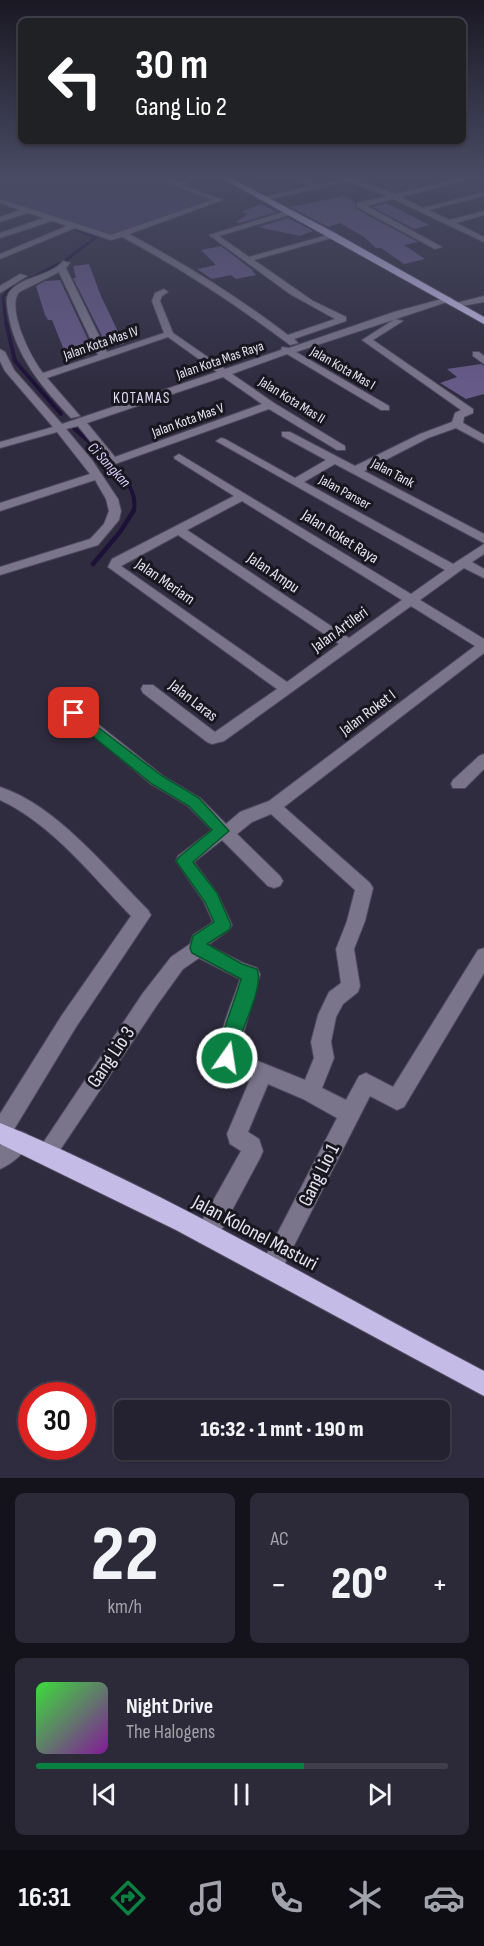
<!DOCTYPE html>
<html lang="id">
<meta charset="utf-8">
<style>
body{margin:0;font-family:"Sofia Sans Condensed",sans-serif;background:#2c2938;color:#f1f3f6;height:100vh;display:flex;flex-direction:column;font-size:22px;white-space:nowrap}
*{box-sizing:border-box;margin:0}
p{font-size:20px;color:#a3a3ab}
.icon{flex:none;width:33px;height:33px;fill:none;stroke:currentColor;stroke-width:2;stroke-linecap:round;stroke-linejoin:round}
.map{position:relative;height:1478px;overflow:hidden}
.panel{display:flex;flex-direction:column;gap:15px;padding:15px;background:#14121a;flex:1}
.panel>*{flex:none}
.hud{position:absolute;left:18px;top:18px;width:448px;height:126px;border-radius:9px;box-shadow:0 2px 4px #0004,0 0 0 2px #413e4c;background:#202124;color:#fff;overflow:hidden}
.speed{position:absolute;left:18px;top:1382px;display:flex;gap:12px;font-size:30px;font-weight:700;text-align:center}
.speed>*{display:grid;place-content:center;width:78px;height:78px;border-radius:50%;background:#242130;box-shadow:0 2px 4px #0004,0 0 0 2px #413e4c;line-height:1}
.speed .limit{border:9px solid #d22;background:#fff;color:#111}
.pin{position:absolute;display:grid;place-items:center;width:51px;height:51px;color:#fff;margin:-26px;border-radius:12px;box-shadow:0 3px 9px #0006}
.me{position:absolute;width:66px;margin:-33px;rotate:13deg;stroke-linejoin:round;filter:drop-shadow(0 0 4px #0008)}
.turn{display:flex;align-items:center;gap:21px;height:126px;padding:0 18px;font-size:27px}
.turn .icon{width:78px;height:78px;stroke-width:2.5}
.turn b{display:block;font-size:42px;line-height:51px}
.big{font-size:45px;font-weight:800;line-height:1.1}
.panel .card{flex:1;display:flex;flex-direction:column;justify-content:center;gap:9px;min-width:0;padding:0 21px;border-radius:9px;background:#2c2938}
.panel .dial{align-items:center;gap:0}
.dial b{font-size:78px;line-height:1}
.song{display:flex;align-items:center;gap:18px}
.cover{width:72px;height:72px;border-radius:9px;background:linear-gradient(135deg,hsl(120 70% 55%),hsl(290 70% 35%))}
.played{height:6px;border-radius:3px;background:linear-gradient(90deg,#0b8043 65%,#413e4c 65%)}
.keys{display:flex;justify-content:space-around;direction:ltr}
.heat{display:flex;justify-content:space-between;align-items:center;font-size:33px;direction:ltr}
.panel .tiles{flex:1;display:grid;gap:15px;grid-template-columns:1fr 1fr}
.card:last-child{grid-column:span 2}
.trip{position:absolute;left:114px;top:1400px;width:336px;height:60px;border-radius:9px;background:#242130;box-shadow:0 2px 4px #0004,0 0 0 2px #413e4c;font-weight:800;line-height:60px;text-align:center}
.menu{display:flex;height:96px;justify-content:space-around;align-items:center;background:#0e0d13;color:#a3a3ab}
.menu .icon{width:42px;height:42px}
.menu .active{color:#0b8043}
.menu b{font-size:27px;color:#f1f3f6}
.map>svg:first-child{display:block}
.green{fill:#4a4166}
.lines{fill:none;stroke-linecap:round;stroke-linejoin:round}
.stream-far2{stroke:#1e1138;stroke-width:3}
.stream-far1{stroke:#1e1138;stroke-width:4}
.stream{stroke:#1e1138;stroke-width:4.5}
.building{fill:#665a88}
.minor-casing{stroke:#4d495c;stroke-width:2}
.major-casing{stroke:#4d495c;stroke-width:2}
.minor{fill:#7a758b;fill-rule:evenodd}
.major{fill:#c5bbe7;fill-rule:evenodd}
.route{fill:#0b8043;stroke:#07532c;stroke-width:1.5}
.labels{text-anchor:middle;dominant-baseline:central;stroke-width:6;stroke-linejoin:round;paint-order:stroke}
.far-street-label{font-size:14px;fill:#e7e4f2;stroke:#18161f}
.far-neighbourhood-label{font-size:15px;letter-spacing:1.5px;fill:#e2ddf8;stroke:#18161f}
.far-water-label{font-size:15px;font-style:italic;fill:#dad0fd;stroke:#18161f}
.street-label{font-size:16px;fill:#e7e4f2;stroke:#18161f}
.near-street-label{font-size:20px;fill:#e7e4f2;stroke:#18161f}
</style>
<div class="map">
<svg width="484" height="1478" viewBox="0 0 484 1478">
<rect width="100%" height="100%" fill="#302c40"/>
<path class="green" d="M0,177H147L216,200L111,236L0,200Z"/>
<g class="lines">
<path class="stream-far2" d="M66,260L96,237L75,229
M6,323L3,297L9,290L60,263"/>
<path class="stream-far1" d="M6,322L15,361L61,414
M74,428C92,446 144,483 133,512"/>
<path class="stream" d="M93,564L120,532L134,510"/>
</g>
<path class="building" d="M344,196L355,202L356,209L418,242L404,245L425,259L404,264L381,248H376L364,237L340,223L328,227L290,207Z
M386,203L429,225L414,229L373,207Z
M261,204L277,212L240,223L236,222L248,214L241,212Z
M288,218L313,231L300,236L258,227Z
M221,246L254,271H252L256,275L236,279L231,275L212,279L197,269L216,265L201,250Z
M89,264L101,296L124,344L107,346L73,278H76L73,266Z
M60,280L92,348L85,349L89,356L68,360L52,320H48L45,315L36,286L45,281Z
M481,364L484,366V394L466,399L440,383L457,377L447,369Z"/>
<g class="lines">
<g class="minor-casing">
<path id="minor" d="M152,177C161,177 169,182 177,182C185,182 193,177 202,177L183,185L223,200L129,234C185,264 238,297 288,335L335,319L290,294L209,235L290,210H293V214L219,236L249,257L335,233V237L254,260L313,301L346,317V321L294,339L298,343L290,345C238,306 181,268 122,237L111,240L75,228L0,259V254L67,226L52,221L0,238V233L44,218L28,213L0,222V217L20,210L0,203V199L111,235L212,200Z
M292,177C302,177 311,184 319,184C332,183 344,177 357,177L355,179L395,194L465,177H478L401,197L423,208L484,192V196L429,210L449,220L484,211V215L456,223L484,237V242L393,199L367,206L442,247L435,249L357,207V203L387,196L347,181L264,201V197L310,186Z
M63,261L70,263L66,268L107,352L164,333L152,301L155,293L164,289L168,292L162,296L160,301L173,333L225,369L281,350L282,347L289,348L394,312L449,297L453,300L296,352L389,406V410H381L287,354L232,374L274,403L345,446V450H337L269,409L115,464L106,461L78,426L66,429L92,460L118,499L121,511L119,520L98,545L0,575V567L90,539L93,536L104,524L109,511L106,499L95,480L0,511V503L90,474L57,432L0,448V442L53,427L5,371L0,361V349L5,352L14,370L62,424L217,372L168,337L47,378L80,416L71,418C42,387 15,356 8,312C7,305 5,296 11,290C24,276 51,276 63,261ZM59,272L98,355L43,373C31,358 6,309 19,292ZM223,377L262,404L115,457L87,423Z
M20,274L27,276L0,293V286Z
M484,296V302L456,307L452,304Z
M395,319L403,321L373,340L473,409V413L464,417L463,423L484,435V443L456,428L428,438L364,471L484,534V543L335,464L304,482L453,564L484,544V554L472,562L484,569V578L464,568L420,600L484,639V653L284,807L370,883L373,888L365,921L354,949L360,986L358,992L343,1004L336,1017L331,1042L334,1058L322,1088L346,1100L359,1076L366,1073L393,1087L478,950L484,948V973L404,1107L397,1110L370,1096L279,1275L271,1278L263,1275L260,1267L337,1118L303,1099L268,1084L248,1132L259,1139L263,1151L260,1158L215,1242L207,1245L199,1242L196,1234L199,1226L241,1151L230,1144L227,1134L251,1077L220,1065C212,1045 234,1000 240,979L199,958L183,969L157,1005L54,1159L47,1162L40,1159L37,1152L143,993L171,957L190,944L193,935L213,922L204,902L176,861L178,856L212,830L188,806L151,784L67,713L74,708L79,709L163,776L200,798L226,824L240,812L269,801L475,646L411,606L224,741L212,744L207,742L143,693L141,689L143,685H153L215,732L277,689L108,567L112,559L234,496L175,459L174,457L179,454L411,594L445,570L216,441L221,438L225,439L295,478L326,460L282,436V432H290L355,466L420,434L452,422L455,413L461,410L362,340ZM242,501L402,600L349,638L187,530ZM178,535L339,644L287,682L121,566ZM271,814L355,890L347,921L336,949L341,983L329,992L318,1015L311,1042L314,1058L305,1080L238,1053L260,974L257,968L243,963L208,945L229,930L232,925L217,893L194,862L222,840L268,886L274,888L280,886L283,881L280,876L237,834L252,822Z
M473,352H479L484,356V364L473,356Z
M484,754V769L465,788H453L451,784L453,780L479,756Z
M0,787C56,805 107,869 148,910L151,915L76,1027L10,1136L20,1131L27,1134L30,1141C25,1153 12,1164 0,1169V1145L4,1142L0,1143V1114L62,1015L131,916C92,876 52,824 0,800Z"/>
</g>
<g class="major-casing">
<path id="major" d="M220,177H229L335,233L484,317V324Z
M0,1123C167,1192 324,1287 484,1371V1396L176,1230L0,1144Z"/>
</g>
<use href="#minor" class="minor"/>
<use href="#major" class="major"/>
</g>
<linearGradient id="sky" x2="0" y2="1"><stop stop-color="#1a1823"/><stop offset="0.46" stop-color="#484b64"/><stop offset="1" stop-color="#484b64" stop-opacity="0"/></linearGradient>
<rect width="484" height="384" fill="url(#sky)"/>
<path class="route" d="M74,709L162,776L199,798L229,831L193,862L217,893L231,925L229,930L207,944L242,964L257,969C264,985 244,1024 239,1041C236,1049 237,1056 234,1064L227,1067L221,1064C214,1047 236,999 241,979L192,953L190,948L193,936L214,922L205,902L176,861L179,857L212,830L189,806L152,784L69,717L67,713Z"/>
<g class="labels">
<g class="far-street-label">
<text transform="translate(101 343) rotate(-19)">Jalan Kota Mas IV</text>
<text transform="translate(220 360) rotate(-19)">Jalan Kota Mas Raya</text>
<text transform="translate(343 368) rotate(30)">Jalan Kota Mas I</text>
<text transform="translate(292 400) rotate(32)">Jalan Kota Mas II</text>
<text transform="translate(188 420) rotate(-20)">Jalan Kota Mas V</text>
<text transform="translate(393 473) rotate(28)">Jalan Tank</text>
<text transform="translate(345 492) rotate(29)">Jalan Panser</text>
</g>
<g class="far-neighbourhood-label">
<text x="142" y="398">KOTAMAS</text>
</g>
<g class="far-water-label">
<text transform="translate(109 465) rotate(47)">Ci Sangkan</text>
</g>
<g class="street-label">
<text transform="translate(340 537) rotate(32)">Jalan Roket Raya</text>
<text transform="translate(273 573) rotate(34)">Jalan Ampu</text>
<text transform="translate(165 582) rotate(35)">Jalan Meriam</text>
<text transform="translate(340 630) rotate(-36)">Jalan Artileri</text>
<text transform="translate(193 701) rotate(38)">Jalan Laras</text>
<text transform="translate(368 713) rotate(-37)">Jalan Roket I</text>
</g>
<g class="near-street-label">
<text transform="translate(111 1057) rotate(-56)">Gang Lio 3</text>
<text transform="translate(319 1175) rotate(-63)">Gang Lio 1</text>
<text transform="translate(255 1233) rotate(28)">Jalan Kolonel Masturi</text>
</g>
</g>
</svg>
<div class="speed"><div class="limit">30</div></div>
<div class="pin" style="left:74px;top:713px;background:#d93025"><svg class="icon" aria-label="arrive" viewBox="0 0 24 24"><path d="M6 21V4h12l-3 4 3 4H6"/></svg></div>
<svg class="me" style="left:227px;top:1058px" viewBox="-20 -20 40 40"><circle r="17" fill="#0b8043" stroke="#fff" stroke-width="3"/><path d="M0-11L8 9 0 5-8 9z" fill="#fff"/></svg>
<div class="trip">16:32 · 1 mnt · 190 m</div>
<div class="hud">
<div class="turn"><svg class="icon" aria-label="left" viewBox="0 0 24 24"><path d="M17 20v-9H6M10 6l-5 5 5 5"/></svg><div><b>30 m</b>Gang Lio 2</div></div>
</div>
</div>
<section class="panel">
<div class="tiles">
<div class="card dial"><b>22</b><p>km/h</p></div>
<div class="card"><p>AC</p>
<div class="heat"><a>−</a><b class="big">20°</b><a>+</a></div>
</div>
<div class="card">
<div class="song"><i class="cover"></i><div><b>Night Drive</b><p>The Halogens</p></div></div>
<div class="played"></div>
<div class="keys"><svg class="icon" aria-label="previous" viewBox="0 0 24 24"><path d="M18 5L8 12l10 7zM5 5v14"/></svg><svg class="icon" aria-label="pause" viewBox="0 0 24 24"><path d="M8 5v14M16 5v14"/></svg><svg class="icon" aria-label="next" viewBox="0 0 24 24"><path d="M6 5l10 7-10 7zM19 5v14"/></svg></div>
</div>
</div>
</section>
<nav class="menu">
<b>16:31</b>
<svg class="icon active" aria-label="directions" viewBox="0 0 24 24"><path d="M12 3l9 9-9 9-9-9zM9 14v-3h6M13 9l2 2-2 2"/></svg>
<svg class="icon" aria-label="music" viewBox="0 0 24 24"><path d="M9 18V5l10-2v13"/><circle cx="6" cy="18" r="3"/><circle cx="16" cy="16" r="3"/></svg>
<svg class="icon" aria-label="phone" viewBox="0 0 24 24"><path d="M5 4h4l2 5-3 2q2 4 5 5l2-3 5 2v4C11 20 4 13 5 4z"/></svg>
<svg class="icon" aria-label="climate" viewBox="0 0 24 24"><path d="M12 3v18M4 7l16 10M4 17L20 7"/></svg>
<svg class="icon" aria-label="car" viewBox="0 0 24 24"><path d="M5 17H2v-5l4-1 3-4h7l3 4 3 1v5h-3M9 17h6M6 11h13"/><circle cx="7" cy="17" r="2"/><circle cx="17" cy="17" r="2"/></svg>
</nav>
